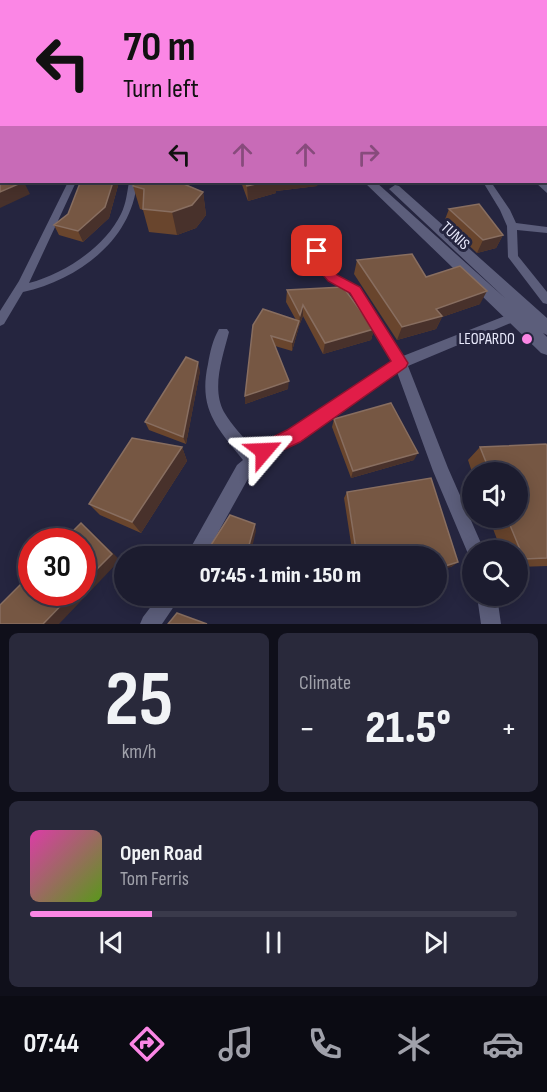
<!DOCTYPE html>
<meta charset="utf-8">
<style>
body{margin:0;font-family:"Sofia Sans Condensed",sans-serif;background:#29293b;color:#f1f3f6;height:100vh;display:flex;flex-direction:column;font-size:22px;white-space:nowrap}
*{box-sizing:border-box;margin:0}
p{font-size:20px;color:#a0a1aa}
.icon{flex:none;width:33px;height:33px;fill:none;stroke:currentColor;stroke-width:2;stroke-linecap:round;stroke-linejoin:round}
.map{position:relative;height:624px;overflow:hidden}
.panel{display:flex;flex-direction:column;gap:9px;padding:9px;background:#0f0f1a;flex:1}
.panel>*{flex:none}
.guide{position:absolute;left:0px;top:0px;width:548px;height:183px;box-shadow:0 3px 15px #0003,0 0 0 2px #3a3a4b;background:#fb86e5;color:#111;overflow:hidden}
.tools{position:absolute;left:462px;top:462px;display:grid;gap:12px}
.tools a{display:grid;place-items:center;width:66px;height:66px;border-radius:50%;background:#1c1c2f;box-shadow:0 3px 15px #0003,0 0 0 2px #3a3a4b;font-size:30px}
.speed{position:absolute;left:18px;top:528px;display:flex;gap:12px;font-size:30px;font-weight:700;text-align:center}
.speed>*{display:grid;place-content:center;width:78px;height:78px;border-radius:50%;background:#1c1c2f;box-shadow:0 3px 15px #0003,0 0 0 2px #3a3a4b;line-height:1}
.speed .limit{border:9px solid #d22;background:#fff;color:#111}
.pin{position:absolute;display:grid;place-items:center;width:51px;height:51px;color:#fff;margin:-26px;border-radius:12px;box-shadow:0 3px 9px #0006}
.me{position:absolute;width:66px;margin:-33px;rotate:64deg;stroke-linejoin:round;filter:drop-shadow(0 0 4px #0008)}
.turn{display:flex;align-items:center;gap:21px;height:126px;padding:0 24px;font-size:27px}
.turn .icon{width:78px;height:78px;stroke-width:2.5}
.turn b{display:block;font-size:42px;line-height:51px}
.lanes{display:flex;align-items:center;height:57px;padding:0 24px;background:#0003;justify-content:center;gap:30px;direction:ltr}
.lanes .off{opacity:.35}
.big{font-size:45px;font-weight:800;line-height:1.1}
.panel .tile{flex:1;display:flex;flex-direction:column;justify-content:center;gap:9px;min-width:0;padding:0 21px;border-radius:9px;background:#29293b}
.panel .dial{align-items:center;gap:0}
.dial b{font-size:78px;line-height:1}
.song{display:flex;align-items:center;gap:18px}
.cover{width:72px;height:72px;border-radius:9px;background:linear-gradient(135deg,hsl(320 70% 55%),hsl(90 70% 35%))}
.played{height:6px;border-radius:3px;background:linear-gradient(90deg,#fb86e5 25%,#3a3a4b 25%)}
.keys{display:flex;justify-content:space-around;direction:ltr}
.heat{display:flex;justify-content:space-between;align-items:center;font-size:33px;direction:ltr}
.panel .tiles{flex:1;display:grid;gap:9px;grid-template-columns:1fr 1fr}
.tile:last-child{grid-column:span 2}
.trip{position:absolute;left:114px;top:546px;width:333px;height:60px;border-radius:30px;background:#1c1c2f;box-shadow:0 3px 15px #0003,0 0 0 2px #3a3a4b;font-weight:800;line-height:60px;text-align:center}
.tab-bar{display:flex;height:96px;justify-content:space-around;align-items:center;background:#0b0b13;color:#a0a1aa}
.tab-bar .icon{width:42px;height:42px}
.tab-bar .active{color:#fb86e5}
.tab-bar b{font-size:27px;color:#f1f3f6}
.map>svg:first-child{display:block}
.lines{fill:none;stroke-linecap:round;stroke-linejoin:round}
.minor{fill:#5c5e7b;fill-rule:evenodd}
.secondary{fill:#5c5e7b;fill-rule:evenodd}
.wall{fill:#69452d}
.shaded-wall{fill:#48312b}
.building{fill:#765743;stroke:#886e60;stroke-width:1.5}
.route{fill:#e11d48;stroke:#92132f;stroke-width:1.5}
.poi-dot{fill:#fb86e5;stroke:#25253f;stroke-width:2}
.labels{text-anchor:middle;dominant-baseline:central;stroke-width:6;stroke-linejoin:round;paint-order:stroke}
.street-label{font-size:16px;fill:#e9eafc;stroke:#25253f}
.poi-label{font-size:16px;fill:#e9eafc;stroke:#25253f;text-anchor:end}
</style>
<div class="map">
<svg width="547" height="624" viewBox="0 0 547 624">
<rect width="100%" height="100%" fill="#25253f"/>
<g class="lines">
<path class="minor" d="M0,153H2L0,158Z
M0,170H2V174H0Z
M68,182H76L29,283C64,274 105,247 121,214C126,204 127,193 129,182H137C132,240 78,280 23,292L4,324L0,326V311L19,281Z
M483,182H491L510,210L516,223L547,227V233L517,230L518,256L547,292V304L543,303L508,257L507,226L500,210Z
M535,182H543L547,185V193Z
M317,248L321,249L325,263L337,275L359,287L403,356L510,314H518L520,317L518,320L408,366L448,468L484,550H472V558L469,556L433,471L397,372L298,441L270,456L249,477L205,556H186L237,465L243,460C217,428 198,409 208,364C210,352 213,339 219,329H227L229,332C223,356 211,388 224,412C232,426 244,437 254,450L288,431L392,361L351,293L329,281L315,264L312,251Z
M159,596H181L162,624H140L143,617Z
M477,596H497L501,624H481Z"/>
<path class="secondary" d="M364,182H376L506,299L389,189L395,185L399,186L547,318V335L543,333L547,337V355L541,353Z"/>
</g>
<path class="wall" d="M0,78H2V148L0,149Z
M119,182L109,218L83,242L59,235L54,225L68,214L91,183Z
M134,182H181L203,192L206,215L196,228L177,235L149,232L143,210L140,209L133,186Z
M241,182H318L317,186L276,191V193L248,201Z
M449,209L503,235L496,248L477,253L444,222Z
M357,260L426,277L480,304L442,317L436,329L397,340L354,274Z
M287,290L374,329L371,340L323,354L303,316L299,326V325L298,330L292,351L275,346L288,389L245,404V396L253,325L296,320L286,302Z
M200,371L186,444L149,430L145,422Z
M334,419L414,460L351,478L332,427Z
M547,446V566L518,567V550H501L489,518H518V472H472L468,460L480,447Z
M182,447L187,461L141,533L100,515L89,504Z
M347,492L458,562L451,567L436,556H353L344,498Z
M210,596H239L236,608Z"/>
<path class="shaded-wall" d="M24,182L30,194L0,208V192Z
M113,182H122H119L109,218L83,242L78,231Z
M264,182H318L317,186L276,191V193L248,201L247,186Z
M203,192L206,215L196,228L177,235L172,212Z
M503,235L496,248L477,253L483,240Z
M487,291L480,304L442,317L436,329L397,340L402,327L436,309Z
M303,305V316L299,326L300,315Z
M299,321L298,330L292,351V342Z
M374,329L371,340L323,354L325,343Z
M198,362L200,371L186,444L183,437Z
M289,381L288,389L245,404V396Z
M182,447L187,461L141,533L132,522Z
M418,453L414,460L351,478L353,471Z
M81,523L90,531L120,560L59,624H43L74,592H82Z
M255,524L256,531L250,556H246Z
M458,562L451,567L436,571V569Z
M236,596H239L236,608L234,604Z"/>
<path class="building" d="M0,78H2V88L0,89Z
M0,89L2,91V133H0Z
M2,175V182H23L0,192V176Z
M91,182H113L105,207L78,231L54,225L68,214L80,183H91Z
M134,182H179L203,192L192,205L172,212L143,209L144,189L133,186Z
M245,182H264L247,186Z
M479,204L503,235L483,240L449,209Z
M412,254L426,277L460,266L487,291L436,309L442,316L402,327L357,260Z
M343,287L374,329L325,343L303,305L300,315L287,290Z
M263,309L299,321L292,342L271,336L289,381L245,396L253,325Z
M186,357L198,362L183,437L145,422Z
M391,403L418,453L353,471L334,419Z
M132,438L182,447L132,522L89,504Z
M546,444L547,446V558L524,559L507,518H518V472H490L480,447Z
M431,478L458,562L436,569V556H357L347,492Z
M230,515L255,524L246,556H204Z
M81,523L112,554L82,584V542H62Z
M32,573V592H74L43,624H0V605Z
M217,596H236L234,604Z
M177,613L207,624H168Z"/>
<linearGradient id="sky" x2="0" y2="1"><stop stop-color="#141423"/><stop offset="0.47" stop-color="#404663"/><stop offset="1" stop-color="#404663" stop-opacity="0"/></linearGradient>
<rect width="547" height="165" fill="url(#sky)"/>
<path class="route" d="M317,247L322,248L326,263L337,275L360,287L408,363L406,367L300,442L264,459L257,457L255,451L257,445L287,430L391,361L350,293L328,281L314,264L311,251Z"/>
<circle class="poi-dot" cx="527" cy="339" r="6"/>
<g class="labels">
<g class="street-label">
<text transform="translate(455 236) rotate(43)">TUNIS</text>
</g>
<g class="poi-label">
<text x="515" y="339">LEOPARDO</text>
</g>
</g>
</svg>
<div class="tools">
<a><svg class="icon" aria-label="sound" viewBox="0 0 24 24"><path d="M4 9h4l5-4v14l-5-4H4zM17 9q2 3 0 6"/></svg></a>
<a><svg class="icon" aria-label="search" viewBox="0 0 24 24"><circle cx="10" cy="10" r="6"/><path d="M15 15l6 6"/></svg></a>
</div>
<div class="speed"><div class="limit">30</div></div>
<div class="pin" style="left:317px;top:251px;background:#d93025"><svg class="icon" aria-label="arrive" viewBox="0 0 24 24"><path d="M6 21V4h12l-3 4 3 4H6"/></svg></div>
<svg class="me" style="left:264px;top:451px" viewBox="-20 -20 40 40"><path d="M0-17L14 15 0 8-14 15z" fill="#e11d48" stroke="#fff" stroke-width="4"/></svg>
<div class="trip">07:45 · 1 min · 150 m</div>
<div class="guide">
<div class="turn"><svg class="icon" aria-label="left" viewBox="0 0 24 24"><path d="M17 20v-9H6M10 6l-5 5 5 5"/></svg><div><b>70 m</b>Turn left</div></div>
<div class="lanes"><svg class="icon" aria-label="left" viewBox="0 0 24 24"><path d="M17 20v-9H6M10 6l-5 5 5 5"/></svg><svg class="icon off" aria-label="ahead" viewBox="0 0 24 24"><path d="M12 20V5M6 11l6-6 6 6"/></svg><svg class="icon off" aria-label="ahead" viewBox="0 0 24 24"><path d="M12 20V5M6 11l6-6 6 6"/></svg><svg class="icon off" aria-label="right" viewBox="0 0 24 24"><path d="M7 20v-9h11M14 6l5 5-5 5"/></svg></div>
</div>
</div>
<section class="panel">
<div class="tiles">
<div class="tile dial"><b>25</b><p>km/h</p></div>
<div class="tile"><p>Climate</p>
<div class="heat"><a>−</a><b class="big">21.5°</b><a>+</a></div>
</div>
<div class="tile">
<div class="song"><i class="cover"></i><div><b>Open Road</b><p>Tom Ferris</p></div></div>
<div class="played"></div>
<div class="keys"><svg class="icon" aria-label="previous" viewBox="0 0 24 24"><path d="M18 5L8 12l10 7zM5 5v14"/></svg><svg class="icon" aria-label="pause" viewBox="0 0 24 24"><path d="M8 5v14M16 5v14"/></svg><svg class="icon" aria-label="next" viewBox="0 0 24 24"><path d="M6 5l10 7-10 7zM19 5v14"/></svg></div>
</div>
</div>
</section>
<nav class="tab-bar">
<b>07:44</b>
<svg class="icon active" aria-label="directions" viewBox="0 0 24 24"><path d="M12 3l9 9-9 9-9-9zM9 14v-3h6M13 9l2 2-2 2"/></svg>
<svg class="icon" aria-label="music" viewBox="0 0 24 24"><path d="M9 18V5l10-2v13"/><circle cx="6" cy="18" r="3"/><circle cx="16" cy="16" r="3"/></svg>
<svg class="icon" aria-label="phone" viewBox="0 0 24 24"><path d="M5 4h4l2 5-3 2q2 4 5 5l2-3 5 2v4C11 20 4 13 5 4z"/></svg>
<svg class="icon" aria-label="climate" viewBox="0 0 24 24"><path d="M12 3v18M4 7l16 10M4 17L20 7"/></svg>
<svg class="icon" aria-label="car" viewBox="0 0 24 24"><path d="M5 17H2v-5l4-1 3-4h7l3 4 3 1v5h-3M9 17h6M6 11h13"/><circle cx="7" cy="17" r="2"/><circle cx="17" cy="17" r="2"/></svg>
</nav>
